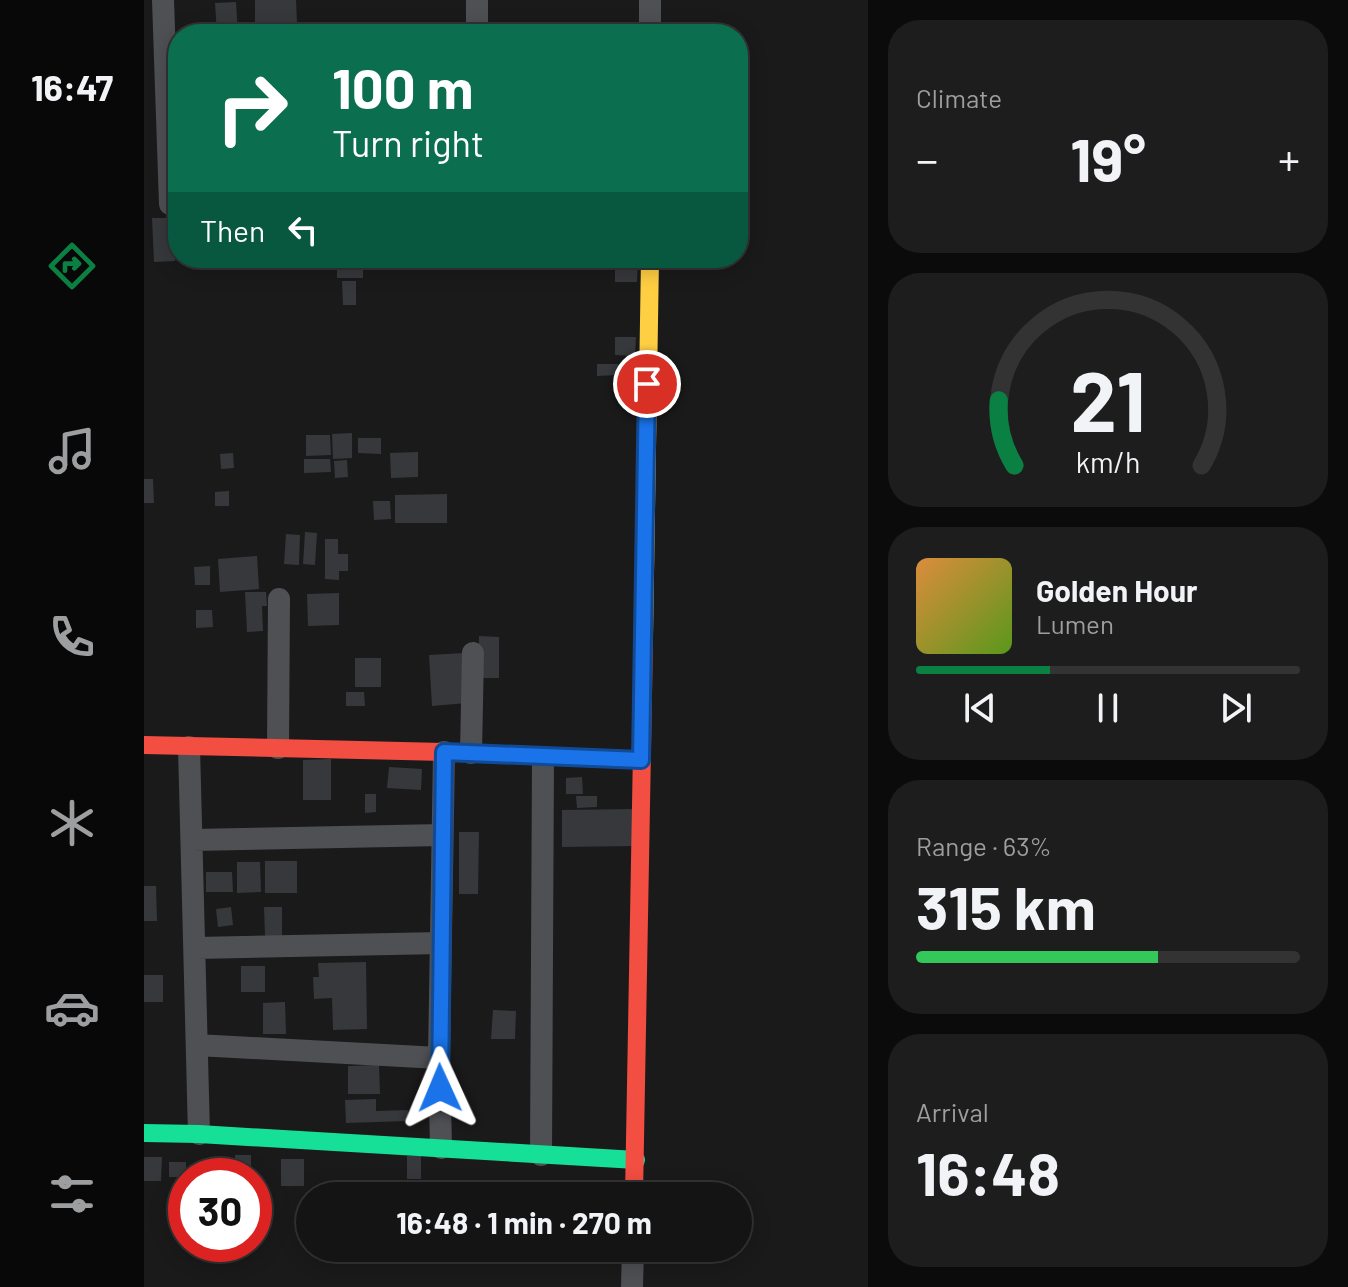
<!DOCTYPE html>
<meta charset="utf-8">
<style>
body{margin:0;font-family:Barlow,sans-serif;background:#1d1d1d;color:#f1f3f6;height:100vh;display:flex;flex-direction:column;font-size:30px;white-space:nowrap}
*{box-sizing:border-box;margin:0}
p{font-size:26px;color:#9d9ea0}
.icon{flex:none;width:44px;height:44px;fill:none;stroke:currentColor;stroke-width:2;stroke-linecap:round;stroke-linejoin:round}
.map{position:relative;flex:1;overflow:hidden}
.details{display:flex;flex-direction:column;gap:20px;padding:20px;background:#0b0b0b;width:480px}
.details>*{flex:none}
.hud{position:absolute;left:24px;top:24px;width:580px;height:244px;border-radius:32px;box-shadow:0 4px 20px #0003,0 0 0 2px #333334;background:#0b6e4f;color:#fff;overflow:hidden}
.speed{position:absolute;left:24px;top:1158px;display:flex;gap:16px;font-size:40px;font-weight:700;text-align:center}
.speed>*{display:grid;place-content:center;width:104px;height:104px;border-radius:50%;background:#141414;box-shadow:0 4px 20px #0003,0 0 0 2px #333334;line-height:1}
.speed .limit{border:12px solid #d22;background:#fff;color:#111}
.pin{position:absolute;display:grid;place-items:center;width:68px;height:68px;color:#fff;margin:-34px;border:4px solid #fff;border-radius:50%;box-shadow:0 2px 8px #0007}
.me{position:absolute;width:88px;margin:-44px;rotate:359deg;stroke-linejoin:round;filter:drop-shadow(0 0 6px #0008)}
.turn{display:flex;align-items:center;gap:28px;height:168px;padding:0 32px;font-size:36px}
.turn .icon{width:104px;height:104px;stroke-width:2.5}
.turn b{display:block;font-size:56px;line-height:68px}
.then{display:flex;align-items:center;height:76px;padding:0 32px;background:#0003;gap:16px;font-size:30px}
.big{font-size:60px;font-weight:700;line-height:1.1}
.details .tile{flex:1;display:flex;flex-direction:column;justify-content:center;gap:12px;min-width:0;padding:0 28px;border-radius:32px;background:#1d1d1d}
.details .dial{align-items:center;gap:0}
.dial svg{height:208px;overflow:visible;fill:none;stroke:#333334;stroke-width:7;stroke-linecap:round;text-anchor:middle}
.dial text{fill:#f1f3f6;stroke:none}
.song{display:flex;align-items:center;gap:24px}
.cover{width:96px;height:96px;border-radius:12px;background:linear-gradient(135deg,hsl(30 70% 55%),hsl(90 70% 35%))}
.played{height:8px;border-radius:4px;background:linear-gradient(90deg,#0b8043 35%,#333334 35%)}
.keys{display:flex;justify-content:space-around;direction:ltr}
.heat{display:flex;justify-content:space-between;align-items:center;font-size:44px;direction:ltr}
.charge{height:12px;border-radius:6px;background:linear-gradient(90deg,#34c759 63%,#333334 0)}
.trip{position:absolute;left:152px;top:1182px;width:456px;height:80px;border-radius:40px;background:#141414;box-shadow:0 4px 20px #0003,0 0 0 2px #333334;font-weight:700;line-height:80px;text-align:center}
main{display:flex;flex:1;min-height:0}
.tabs{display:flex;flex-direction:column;width:144px;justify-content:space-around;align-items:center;background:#080808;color:#9d9ea0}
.tabs .icon{width:56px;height:56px}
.tabs .active{color:#0b8043}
.tabs b{font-size:36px;color:#f1f3f6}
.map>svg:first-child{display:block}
.building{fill:#37383b}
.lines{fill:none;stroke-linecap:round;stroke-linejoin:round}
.street{stroke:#4e5054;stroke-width:22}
.fast{stroke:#16e098;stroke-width:18}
.slow{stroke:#ffcf43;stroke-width:18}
.jam{stroke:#f24e42;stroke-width:18}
.route-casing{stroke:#114b97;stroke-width:20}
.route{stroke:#1a73e8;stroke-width:14}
</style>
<main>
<nav class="tabs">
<b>16:47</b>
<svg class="icon active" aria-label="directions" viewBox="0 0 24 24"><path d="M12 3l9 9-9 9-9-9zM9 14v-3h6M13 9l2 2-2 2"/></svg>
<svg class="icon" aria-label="music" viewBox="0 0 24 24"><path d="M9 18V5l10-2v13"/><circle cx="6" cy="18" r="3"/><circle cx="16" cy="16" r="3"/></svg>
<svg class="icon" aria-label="phone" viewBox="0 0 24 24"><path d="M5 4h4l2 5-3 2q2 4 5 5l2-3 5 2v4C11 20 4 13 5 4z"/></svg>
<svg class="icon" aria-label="climate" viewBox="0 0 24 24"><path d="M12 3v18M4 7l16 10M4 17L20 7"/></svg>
<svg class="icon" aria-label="car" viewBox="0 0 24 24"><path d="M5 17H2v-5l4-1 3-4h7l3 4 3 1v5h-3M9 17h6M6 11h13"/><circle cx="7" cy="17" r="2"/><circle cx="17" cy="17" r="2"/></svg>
<svg class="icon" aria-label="filters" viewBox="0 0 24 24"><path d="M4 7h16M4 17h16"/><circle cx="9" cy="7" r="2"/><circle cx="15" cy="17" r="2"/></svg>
</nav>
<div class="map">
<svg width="724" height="1287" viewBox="0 0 724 1287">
<rect width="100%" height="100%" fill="#1a1a1b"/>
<path class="building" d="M111,0H152L153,23L111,25Z
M92,2L94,34H73L71,3Z
M8,218H30V230H34L31,261L10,262Z
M471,258H494L493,282H471Z
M193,264H219V278H193Z
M198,281H212V305H199Z
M471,337H492L491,356L471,355Z
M453,364H474V375L453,376Z
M208,433V458L189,459L188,434Z
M162,435H186L187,455L162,456Z
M214,438H237V454L214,453Z
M274,452V477L247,478L246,453Z
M89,453L90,468L77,469L76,454Z
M160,459H186L187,472L160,473Z
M203,460L204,477L191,478L190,461Z
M0,479H9L10,503H0Z
M85,491V506H71V492Z
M303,494V523H251V495Z
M229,501H246L247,519L230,520Z
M161,532L173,533L171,565L159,564Z
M142,534L156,535L155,565L140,564Z
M181,539H194V554H204V571H195V580L181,579Z
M113,556L115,589L76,592L74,559Z
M66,566V585H51L50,567Z
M101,592H122L123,606H118L119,631L103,632Z
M195,593V625L164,626L163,594Z
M52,610H68L69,627L52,628Z
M335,636L355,637V678H334Z
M320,653L323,703L288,706L285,655Z
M211,658H237V687H211Z
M202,692H220L221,706H202Z
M187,759V800H159V760Z
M245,767L278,769L277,790L243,788Z
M438,777L439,794H422V778Z
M221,794H232V812L221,813Z
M432,796H453V807L433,808Z
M490,809V846L418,847V810Z
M315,832H335L334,894H315Z
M121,861H153V893H121Z
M93,862H116L117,892L93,893Z
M62,872H88L89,892H62Z
M0,886H12L13,921H0Z
M87,907L89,925L74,927L72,909Z
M120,907H138V936H121Z
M222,962L223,1029L189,1030L188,998L170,999L169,977H175L174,963Z
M97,966H121V992H97Z
M0,975H19V1002H0Z
M141,1002L142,1034H119V1003Z
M349,1010L372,1011L371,1039H347Z
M235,1065L236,1094H204V1066Z
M232,1099V1111L264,1110V1121L202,1123L201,1100Z
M91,1155H107V1176H91Z
M263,1156H277V1179H263Z
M0,1157H18L17,1181H0Z
M137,1159H160V1186H137Z
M25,1162H42V1177H25Z"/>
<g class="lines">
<path class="street" d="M19,0L26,204H34
M333,0V34
M506,0V34
M45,747L55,1134
M134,748L135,599
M327,753L329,653
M48,840L298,835
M52,948L297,943
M53,1045L295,1058
M297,1148L295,1058L300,752
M397,1155L399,757
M488,1287L489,1248"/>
<path class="fast" d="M0,1133L55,1134L492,1160"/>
<path class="slow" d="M500,638L506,258"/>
<path class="jam" d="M0,745L300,752L497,760
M490,1196L500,638"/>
</g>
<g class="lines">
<g class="route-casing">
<path id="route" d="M296,1088L300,752L497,760L503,384"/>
</g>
<use href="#route" class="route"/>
</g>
</svg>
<div class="speed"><div class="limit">30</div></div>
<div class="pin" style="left:503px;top:384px;background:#d93025"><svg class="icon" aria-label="arrive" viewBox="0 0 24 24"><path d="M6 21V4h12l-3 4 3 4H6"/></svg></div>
<svg class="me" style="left:296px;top:1088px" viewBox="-20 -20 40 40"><path d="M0-17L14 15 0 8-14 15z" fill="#1a73e8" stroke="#fff" stroke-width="4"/></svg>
<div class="trip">16:48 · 1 min · 270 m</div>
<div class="hud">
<div class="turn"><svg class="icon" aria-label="right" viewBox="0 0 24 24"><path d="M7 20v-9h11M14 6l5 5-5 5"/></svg><div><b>100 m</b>Turn right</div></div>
<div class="then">Then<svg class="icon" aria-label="left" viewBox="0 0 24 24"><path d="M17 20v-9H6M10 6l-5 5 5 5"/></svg></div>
</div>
</div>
<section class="details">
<div class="tile"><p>Climate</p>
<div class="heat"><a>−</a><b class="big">19°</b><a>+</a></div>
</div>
<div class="tile dial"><svg viewBox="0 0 100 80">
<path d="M14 69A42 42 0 1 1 86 69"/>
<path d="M14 69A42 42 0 0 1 8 44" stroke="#0b8043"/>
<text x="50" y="56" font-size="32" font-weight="700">21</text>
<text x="50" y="72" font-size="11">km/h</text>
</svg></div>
<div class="tile">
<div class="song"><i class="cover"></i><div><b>Golden Hour</b><p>Lumen</p></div></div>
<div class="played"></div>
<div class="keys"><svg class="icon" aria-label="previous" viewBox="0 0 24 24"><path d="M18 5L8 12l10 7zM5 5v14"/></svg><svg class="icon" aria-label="pause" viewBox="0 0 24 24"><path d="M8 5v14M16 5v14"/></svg><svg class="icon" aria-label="next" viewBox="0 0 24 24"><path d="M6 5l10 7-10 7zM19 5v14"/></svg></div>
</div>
<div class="tile"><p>Range · 63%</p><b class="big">315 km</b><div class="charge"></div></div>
<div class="tile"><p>Arrival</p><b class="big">16:48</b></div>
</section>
</main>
